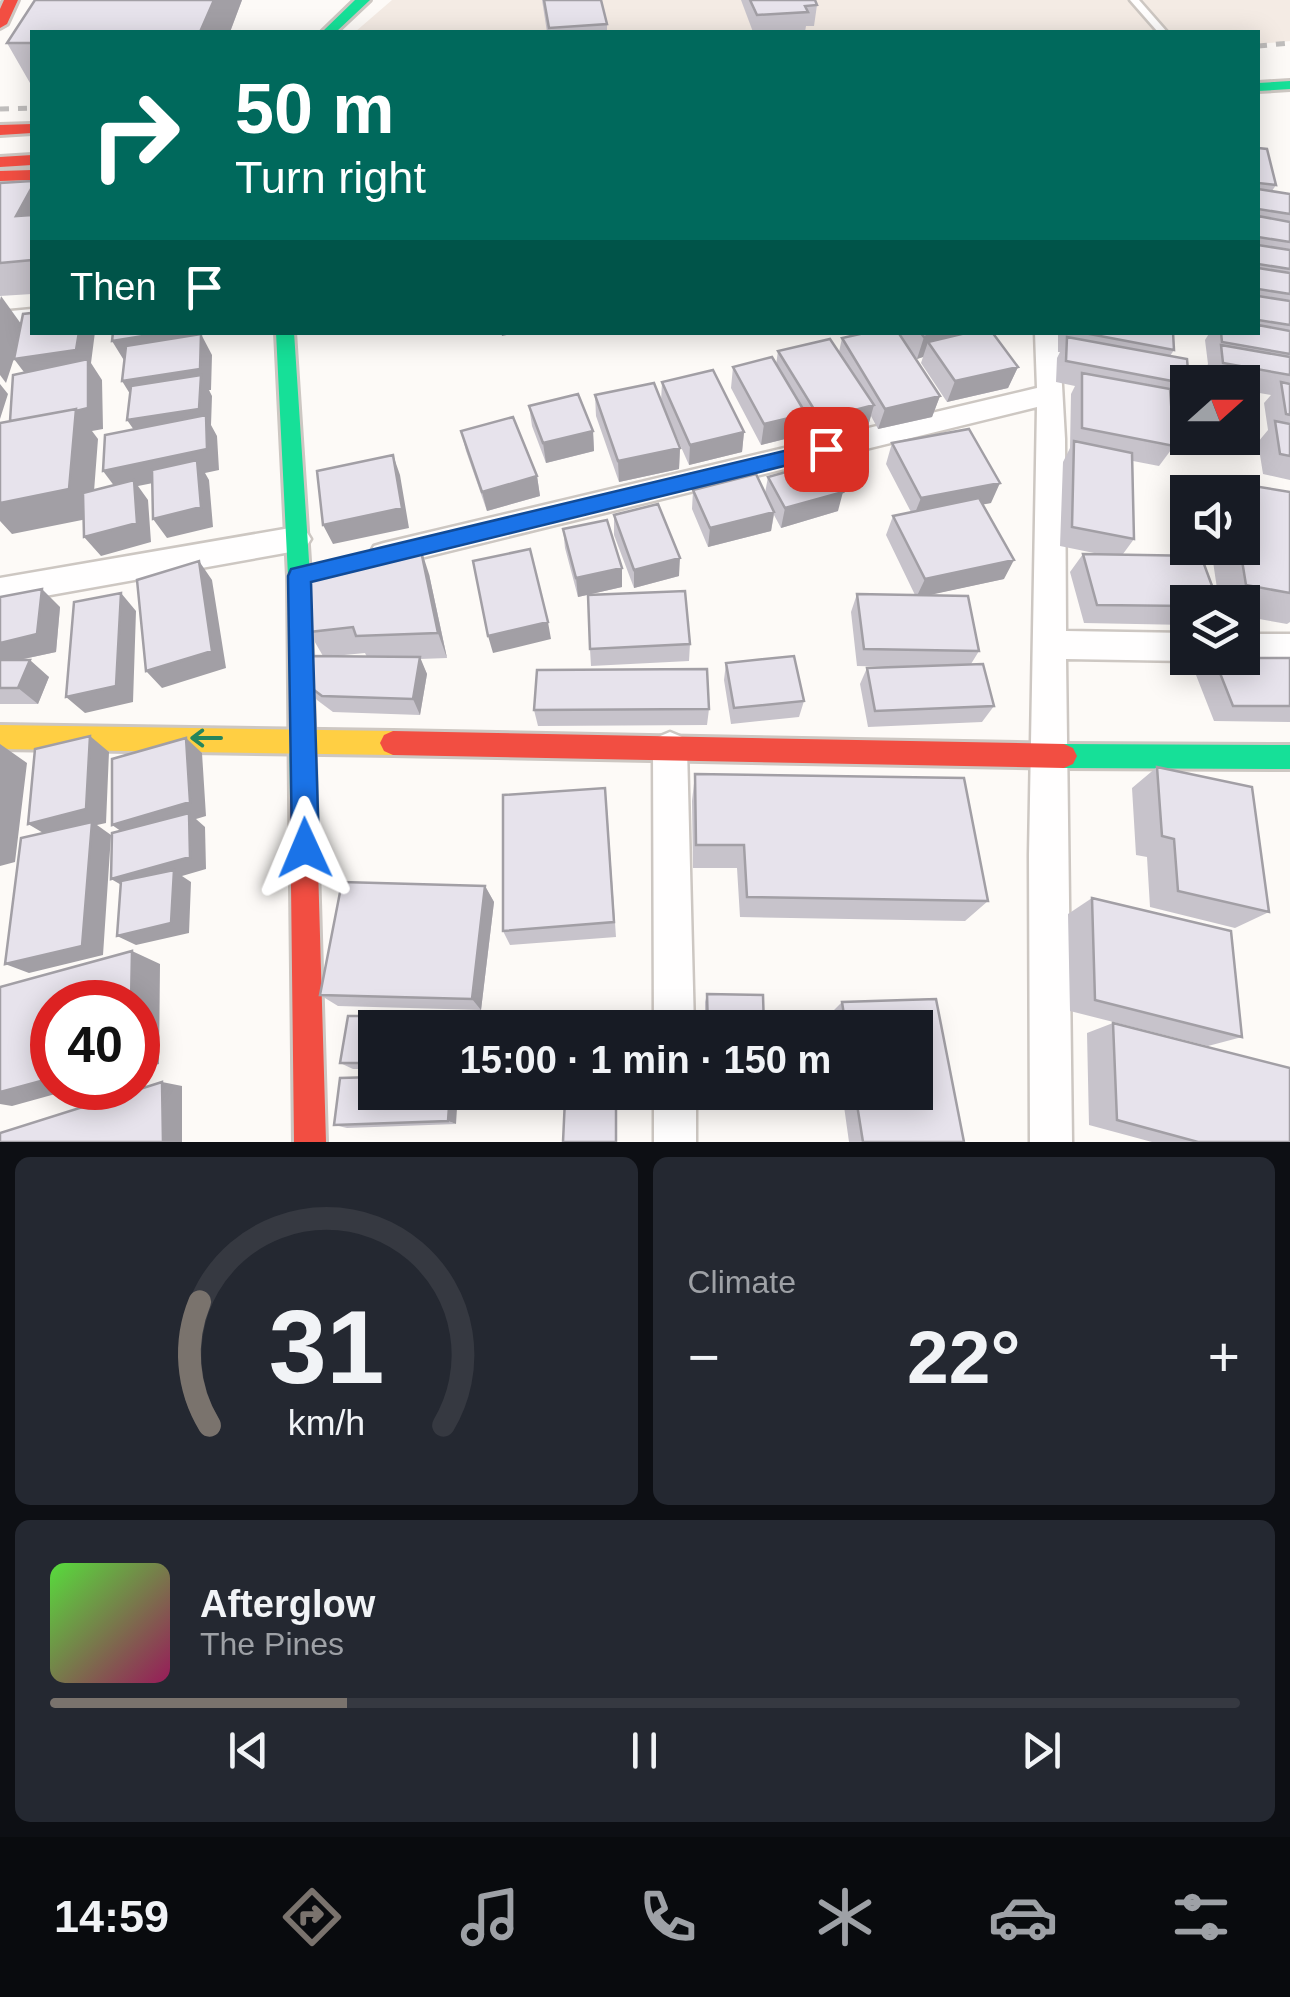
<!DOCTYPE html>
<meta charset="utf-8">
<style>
body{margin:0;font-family:Helvetica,sans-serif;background:#242831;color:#f1f3f6;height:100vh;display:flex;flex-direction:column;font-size:38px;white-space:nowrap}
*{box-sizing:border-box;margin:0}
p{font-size:32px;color:#9ea1a6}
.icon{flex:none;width:55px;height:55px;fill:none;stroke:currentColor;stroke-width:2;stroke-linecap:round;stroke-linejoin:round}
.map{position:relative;height:1142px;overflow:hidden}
.drawer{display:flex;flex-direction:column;gap:15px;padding:15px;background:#0d0f14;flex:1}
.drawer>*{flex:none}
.hud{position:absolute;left:30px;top:30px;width:1230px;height:305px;border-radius:0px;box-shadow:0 5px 25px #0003;background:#00695c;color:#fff;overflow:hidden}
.needle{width:65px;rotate:69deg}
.buttons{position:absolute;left:1170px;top:365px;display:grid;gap:20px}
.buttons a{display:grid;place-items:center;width:90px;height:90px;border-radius:0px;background:#171b24;box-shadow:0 5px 25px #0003;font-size:50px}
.speed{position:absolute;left:30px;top:980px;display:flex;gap:20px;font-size:50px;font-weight:700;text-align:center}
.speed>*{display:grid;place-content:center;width:130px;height:130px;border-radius:50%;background:#171b24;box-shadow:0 5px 25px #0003;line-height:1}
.speed .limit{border:15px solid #d22;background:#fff;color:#111}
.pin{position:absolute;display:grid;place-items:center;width:85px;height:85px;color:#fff;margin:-42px;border-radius:20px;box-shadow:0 5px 15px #0006}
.me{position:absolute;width:110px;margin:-55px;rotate:359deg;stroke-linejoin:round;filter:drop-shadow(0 0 8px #0008)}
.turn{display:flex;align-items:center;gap:35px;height:210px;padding:0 40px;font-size:45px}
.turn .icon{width:130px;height:130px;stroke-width:2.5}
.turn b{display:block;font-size:70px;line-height:85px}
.then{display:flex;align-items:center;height:95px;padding:0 40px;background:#0003;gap:20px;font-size:38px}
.big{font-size:75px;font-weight:700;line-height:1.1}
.drawer .widget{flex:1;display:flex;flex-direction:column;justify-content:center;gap:15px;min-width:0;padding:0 35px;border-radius:15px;background:#242831}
.drawer .dial{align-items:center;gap:0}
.dial svg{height:260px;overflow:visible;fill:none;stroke:#363941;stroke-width:7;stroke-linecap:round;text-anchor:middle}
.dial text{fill:#f1f3f6;stroke:none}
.song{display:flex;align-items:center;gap:30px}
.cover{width:120px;height:120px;border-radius:15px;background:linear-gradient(135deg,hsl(110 70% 55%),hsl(330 70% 35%))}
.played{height:10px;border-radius:5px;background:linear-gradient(90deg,#7a736d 25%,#363941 25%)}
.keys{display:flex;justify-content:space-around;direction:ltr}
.heat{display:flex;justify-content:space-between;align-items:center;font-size:55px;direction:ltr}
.drawer .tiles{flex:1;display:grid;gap:15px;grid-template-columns:1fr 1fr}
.widget:last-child{grid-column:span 2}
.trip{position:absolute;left:358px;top:1010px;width:575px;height:100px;border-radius:0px;background:#171b24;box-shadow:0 5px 25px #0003;font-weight:700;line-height:100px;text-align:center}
.tabs{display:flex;height:160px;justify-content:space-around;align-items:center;background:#090b0e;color:#9ea1a6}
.tabs .icon{width:70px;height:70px}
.tabs .active{color:#7a736d}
.tabs b{font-size:45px;color:#f1f3f6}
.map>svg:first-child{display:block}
.built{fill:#f4ebe4}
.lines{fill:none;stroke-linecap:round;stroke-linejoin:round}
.lane-casing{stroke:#cdc7c2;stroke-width:5}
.street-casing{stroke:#cdc7c2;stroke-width:5}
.fast-casing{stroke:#cdc7c2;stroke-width:6}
.slow-casing{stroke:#cdc7c2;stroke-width:6}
.jam-casing{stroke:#cdc7c2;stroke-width:6}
.lane{fill:#fffefe;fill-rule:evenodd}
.street{fill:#fffefe;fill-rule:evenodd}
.fast{fill:#16e098;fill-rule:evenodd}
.slow{fill:#ffcf43;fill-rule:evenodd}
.jam{fill:#f24e42;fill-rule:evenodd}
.rail{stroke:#c0bebd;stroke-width:5;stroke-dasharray:9 9;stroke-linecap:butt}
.wall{fill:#c7c3cb;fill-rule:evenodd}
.shaded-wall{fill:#a29fa5}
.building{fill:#e7e3ec;stroke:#a29fa5;stroke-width:2.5}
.oneway{stroke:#25855d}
.route{fill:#1a73e8;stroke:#114b97;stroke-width:2.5}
</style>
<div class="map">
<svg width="1290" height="1142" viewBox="0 0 1290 1142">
<rect width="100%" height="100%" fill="#fdfaf7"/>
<path class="built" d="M392,0H1290V41L1258,44V32H355Z"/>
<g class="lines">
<g class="lane-casing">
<path id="lane" d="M1130,0H1139L1167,32H1158Z"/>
</g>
<g class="street-casing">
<path id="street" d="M32,309V325L0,328V312Z
M1035,332H1059L1065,439L1066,631L1188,633V658H1197L1188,661L1066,659L1072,1142H1030L1029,855L1037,407L384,567L374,564L369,555L374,546L384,543L1037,388Z
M296,527L306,531L311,539L306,547L296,551L0,604V578Z
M1242,634H1290V662H1242L1231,658H1242Z
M670,732L682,737L687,748L694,1028H654L653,748L658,737Z
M654,1092H696V1142H654Z"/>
</g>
<g class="fast-casing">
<path id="fast" d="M355,0H370L336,32H322Z
M1290,81V89L1258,91V83Z
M276,332H294L310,576L316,798L312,807L303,811L294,807L290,798L288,576Z
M1064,744L1290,745V769L1064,768L1055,764L1051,756L1055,748Z"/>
</g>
<g class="slow-casing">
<path id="slow" d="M0,725L393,731L402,735L406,743L402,751L393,755L0,749Z"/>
</g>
<g class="jam-casing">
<path id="jam" d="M4,0H18L7,24L0,28V9Z
M0,125L32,124V133L0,135Z
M32,155V165L0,167V157Z
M32,170V180L0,181V171Z
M393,731L1064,744L1073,748L1077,756L1073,764L1064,768L393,755L384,751L380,743L384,735Z
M303,785L312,789L316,798L326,1142H294L290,798L294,789Z"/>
</g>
<use href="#lane" class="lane"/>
<use href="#street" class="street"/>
<use href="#fast" class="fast"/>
<use href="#slow" class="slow"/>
<use href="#jam" class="jam"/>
<path class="rail" d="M1258,46L1290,43
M0,109L32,108"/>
</g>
<path class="wall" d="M35,0H242L230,32H32V83H30L7,43Z
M542,0H601L607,24V32H547Z
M741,0H815L817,5L814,26H806L805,32H753Z
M1258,148L1276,185L1272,191L1290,194V480L1263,474L1258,442L1268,430L1264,403L1271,395L1242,390V382H1208L1207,366L1208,364L1205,340L1210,332H1258Z
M32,181V294L0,296V183Z
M901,332H994V335L1018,367L1008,388L947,402L921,363L923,357L917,359L902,340L940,396L932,417L878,429L871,416L868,426L815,440L804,421L801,435L761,445L731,388L733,367L776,365L778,351L839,352L842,338L900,336Z
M1058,332H1173L1174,350L1170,356L1188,382V387L1175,405L1171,404L1174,446L1159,466L1133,461L1134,539L1123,554L1188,602V625L1084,623L1070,572L1083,554H1099L1060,546L1063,462L1070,448L1071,394L1075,386L1056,382L1057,358L1060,352H1058Z
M662,382L744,432L742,452L689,465L669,420L680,448L679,469L619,482L596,416L595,395L661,402Z
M529,406L593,431L594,451L546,463L532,426Z
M461,431L537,476L540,496L487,511L466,451Z
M892,443L991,503L982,504L1004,579L928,595L979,651L971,664L994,706L982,722L868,727L860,684L867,668L898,667L857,666L851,612L857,594L915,595L886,535L893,516L911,512L886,464Z
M768,477L838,511L781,528L774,515L771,531L708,547L692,509L693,490L765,493Z
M1229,482L1290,492V622L1287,624L1242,616V602H1219L1211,548H1242V492H1221Z
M614,515L679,576L634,588L614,535Z
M563,529L622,587L578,597L565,548Z
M429,574L447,658L420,659L427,674L420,715L333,712L317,700L306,684L323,656L309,632ZM365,653L367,657L334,656Z
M0,597L60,607L56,652L19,660L49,677L38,704H0Z
M690,644L689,661L591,666L590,649Z
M1214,658H1290V722L1214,721L1196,675Z
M726,663L804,701L799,717L731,724L724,680Z
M709,709L707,725L538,726L534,710Z
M1157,767L1269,912L1235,928L1150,907L1147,857L1136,855L1132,788Z
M695,774L988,901L965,921L740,917L737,868H693L692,801Z
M607,808L616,937L510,945L503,931Z
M485,886L494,902L481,1010L338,1006L320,995Z
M1092,898L1242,1037L1208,1046L1070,1011L1068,914Z
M707,994L764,1028H705V1002Z
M936,999L964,1142H849L842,1092H915V1028H833L831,1013L842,1002Z
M348,1016H468L475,1023L474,1028H375V1069H353L340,1063Z
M1113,1023L1290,1142H1152L1089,1125L1087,1033Z
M340,1078L456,1124L347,1128L334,1125Z"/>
<path class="shaded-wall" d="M214,0H242L230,32H200Z
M32,187V242L16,216Z
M1,296L24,328L6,383L0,375V300Z
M79,332H95L91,363L102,380L103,429L92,431L98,439L92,518L12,534L0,521V485L30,380L14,359Z
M168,332H199L198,351L125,362L112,341Z
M501,332H520L502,336Z
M941,332H994L993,336L928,342L923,357L917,359L924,337Z
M201,334L212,355L211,390H209L212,396L211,425L217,436L219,470L205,473L209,480L213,527L167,538L153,519L198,474L138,486L148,500L151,542L101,556L84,537L118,491L103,471L141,440L127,420L135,402L122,381Z
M1018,367L1008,388L947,402L955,381Z
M0,384L8,394L0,419Z
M940,396L932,417L878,429L885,409Z
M874,405L868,426L815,440L820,419Z
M806,414L801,435L761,445L764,424Z
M593,431L594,451L546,463L543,443Z
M744,432L742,452L689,465L690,445Z
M680,448L679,469L619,482L618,461Z
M393,455L400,475L409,528L333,544L323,525Z
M537,476L540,496L487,511L482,492Z
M1000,483L991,503L913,518L921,498Z
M843,492L838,511L781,528L785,508Z
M774,512L771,531L708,547L710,528Z
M420,546L429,574L447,658L438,633Z
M680,558L679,576L634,588V570Z
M1014,560L1004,579L916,598L925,579Z
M199,561L212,580L226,668L162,688L146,671Z
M622,568V587L578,597L576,578Z
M42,589L60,607L56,652L0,664V643Z
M121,593L136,611L133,702L85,713L66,697Z
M548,622L551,639L493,653L488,636Z
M420,657L427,674L420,715L413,699Z
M30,660L49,677L38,704L18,688Z
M90,736L109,752L106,823L97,825L111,835L103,955L29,973L5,964L50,837L28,824Z
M186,738L202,753L206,816L196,819L205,827L206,869L182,876L191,882L189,933L136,945L117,936L130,890L111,879L131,838L112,825Z
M0,744L27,763L15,862L0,866Z
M485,886L494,902L481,1010L472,999Z
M132,951L160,964L159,1064L138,1070V1002H131Z
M468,1016L475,1023L474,1028H467Z
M52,1078V1088H77L12,1106L0,1104V1092Z
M162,1082L182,1086V1142H163Z
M450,1092H458L456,1124L448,1121Z"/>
<path class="building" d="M35,0H214L200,32H32V43H7Z
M544,0H601L607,24L549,28Z
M750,0H815L817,5L805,6L808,12L757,15Z
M1258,148L1267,149L1276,185L1258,183Z
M32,181V187L16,216L32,215V260L0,263V183Z
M1258,189L1290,194V214L1258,209Z
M1258,216L1290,222V242L1258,237Z
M1258,245L1290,250V269L1258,264Z
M1258,268L1290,273V294L1258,289Z
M1258,296L1290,301V325L1258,320Z
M32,313V332H79L76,350L14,359L23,314Z
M1258,325L1290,331V354L1222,342L1221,332H1258Z
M113,332H168L112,341Z
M869,332H898L940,396L885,409L842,338Z
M920,332H941L924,337Z
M970,332H992L1018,367L955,381L928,342Z
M1079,332H1173L1174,350Z
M201,334L200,369L122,381L126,346Z
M1067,337L1187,359L1189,382L1188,384L1066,361Z
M830,339L874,405L820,419L778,351Z
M1221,345L1290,357V375L1223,363Z
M772,357L806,414L764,424L733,367Z
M88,359V408L76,411V409L10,421L13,375Z
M713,370L744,432L690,445L662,382Z
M1082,373L1170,389L1174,446L1082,428Z
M201,375L199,409L127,420L131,386Z
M1281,382L1290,384V415L1286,414Z
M654,383L680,448L618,461L595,395Z
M578,394L593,431L543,443L529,406Z
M76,409L69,489L0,503V423Z
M206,415L207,449L103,471L105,435Z
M513,417L537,476L482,492L461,431Z
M1275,421L1290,424V456L1280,454Z
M969,429L1000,483L921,498L892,443Z
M1074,441L1132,453L1134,539L1072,527Z
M393,455L402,508L323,525L317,471Z
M197,460L201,507L153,519L152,470Z
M825,461L843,492L785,508L768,477Z
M756,474L774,512L710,528L693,490Z
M134,480L137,523L84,537L83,493Z
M1229,482L1290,492V593L1246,585L1240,548H1242V492H1231Z
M979,498L1014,560L925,579L893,516Z
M658,504L680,558L634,570L614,515Z
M607,520L622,568L576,578L563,529Z
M420,546L438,633L356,636L353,627L309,632L301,573Z
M530,549L548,622L488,636L473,561Z
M1083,554L1201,556L1218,602H1188V606L1097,605Z
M199,561L212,651L146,671L137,580Z
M42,589L37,634L0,643V597Z
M685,591L690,644L590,649L588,595Z
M121,593L116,686L66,697L74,602Z
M857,594L968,596L979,651L864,649Z
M306,656L420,657L413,699L322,696L306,684L303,671Z
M794,656L804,701L734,708L726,663Z
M1214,658H1290V706H1233Z
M0,660H30L18,688H0Z
M983,664L994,706L875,711L867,668Z
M707,669L709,709L534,710L537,670Z
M90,736L86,809L28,824L35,749Z
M186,738L190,802L112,825V759Z
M1157,767L1252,787L1269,912L1178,891L1174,839L1162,836Z
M695,774L964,778L988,901L747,897L744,845H696Z
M605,788L614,922L503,931V795Z
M189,813L190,857L111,879L112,833Z
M92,822L82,946L5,964L21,838Z
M174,870L171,923L117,936L121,881Z
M342,882L485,886L472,999L320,995Z
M1092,898L1231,931L1242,1037L1095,1000Z
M132,951L131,1002H52V1078L0,1092V987Z
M707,994L763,995L764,1028H708Z
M936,999L964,1142H863L855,1092H915V1028H846L842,1002Z
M348,1016H468L467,1028H375V1063H340Z
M1113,1023L1290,1068V1142H1198L1117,1120Z
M375,1077V1092H450L448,1121L334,1125L340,1078Z
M162,1082L163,1142H0V1133Z
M616,1097V1142H563L565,1099Z"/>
<defs><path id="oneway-shaft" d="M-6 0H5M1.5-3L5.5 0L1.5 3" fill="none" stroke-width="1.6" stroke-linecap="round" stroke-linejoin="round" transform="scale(2.5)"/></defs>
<use class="oneway" href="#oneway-shaft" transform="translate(206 738) rotate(-180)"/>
<path class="route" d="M826,441L833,443L836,449L833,454L311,582L319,848L315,858L305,862L296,858L292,848L288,576L291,569Z"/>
</svg>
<div class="buttons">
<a><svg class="needle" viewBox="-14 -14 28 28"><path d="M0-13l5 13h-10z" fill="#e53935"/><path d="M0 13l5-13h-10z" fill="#9ea1a6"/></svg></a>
<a><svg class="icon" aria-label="sound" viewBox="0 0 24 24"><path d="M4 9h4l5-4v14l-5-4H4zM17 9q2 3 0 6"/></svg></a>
<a><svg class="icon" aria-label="layers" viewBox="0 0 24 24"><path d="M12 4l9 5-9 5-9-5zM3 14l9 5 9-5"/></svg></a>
</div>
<div class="speed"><div class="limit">40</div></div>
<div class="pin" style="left:826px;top:449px;background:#d93025"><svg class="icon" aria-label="arrive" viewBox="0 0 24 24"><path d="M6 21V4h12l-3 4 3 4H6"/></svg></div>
<svg class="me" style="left:305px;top:848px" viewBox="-20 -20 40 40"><path d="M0-17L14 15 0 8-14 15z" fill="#1a73e8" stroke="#fff" stroke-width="4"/></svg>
<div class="trip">15:00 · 1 min · 150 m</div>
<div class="hud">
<div class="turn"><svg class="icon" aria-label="right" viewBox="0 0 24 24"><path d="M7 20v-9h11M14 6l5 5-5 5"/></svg><div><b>50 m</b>Turn right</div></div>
<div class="then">Then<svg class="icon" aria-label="arrive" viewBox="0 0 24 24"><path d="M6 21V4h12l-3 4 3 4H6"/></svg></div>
</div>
</div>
<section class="drawer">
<div class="tiles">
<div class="widget dial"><svg viewBox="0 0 100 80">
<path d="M14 69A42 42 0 1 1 86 69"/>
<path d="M14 69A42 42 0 0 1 11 31" stroke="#7a736d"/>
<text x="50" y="56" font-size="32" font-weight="700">31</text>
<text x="50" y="72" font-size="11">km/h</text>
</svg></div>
<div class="widget"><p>Climate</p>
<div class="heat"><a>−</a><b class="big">22°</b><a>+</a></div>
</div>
<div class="widget">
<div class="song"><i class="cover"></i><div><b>Afterglow</b><p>The Pines</p></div></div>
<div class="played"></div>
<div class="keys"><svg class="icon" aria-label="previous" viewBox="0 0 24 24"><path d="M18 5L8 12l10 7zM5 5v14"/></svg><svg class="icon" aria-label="pause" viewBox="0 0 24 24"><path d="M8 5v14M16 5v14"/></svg><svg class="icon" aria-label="next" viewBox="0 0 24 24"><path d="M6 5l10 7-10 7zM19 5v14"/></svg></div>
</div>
</div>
</section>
<nav class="tabs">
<b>14:59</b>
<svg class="icon active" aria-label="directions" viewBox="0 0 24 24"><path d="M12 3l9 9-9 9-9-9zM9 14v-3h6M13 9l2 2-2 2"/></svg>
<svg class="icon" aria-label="music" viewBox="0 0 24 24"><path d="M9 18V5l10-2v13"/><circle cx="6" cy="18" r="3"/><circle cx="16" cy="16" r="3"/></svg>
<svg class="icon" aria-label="phone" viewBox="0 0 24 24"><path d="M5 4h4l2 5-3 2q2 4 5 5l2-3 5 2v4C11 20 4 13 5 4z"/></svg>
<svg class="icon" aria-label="climate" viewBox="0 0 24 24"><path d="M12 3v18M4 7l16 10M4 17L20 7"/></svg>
<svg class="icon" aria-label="car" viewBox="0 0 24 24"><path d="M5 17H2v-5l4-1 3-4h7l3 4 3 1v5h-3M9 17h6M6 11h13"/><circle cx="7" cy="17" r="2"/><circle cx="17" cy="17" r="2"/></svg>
<svg class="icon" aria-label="filters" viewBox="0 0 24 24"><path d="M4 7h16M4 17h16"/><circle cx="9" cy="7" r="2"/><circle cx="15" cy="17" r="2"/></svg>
</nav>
